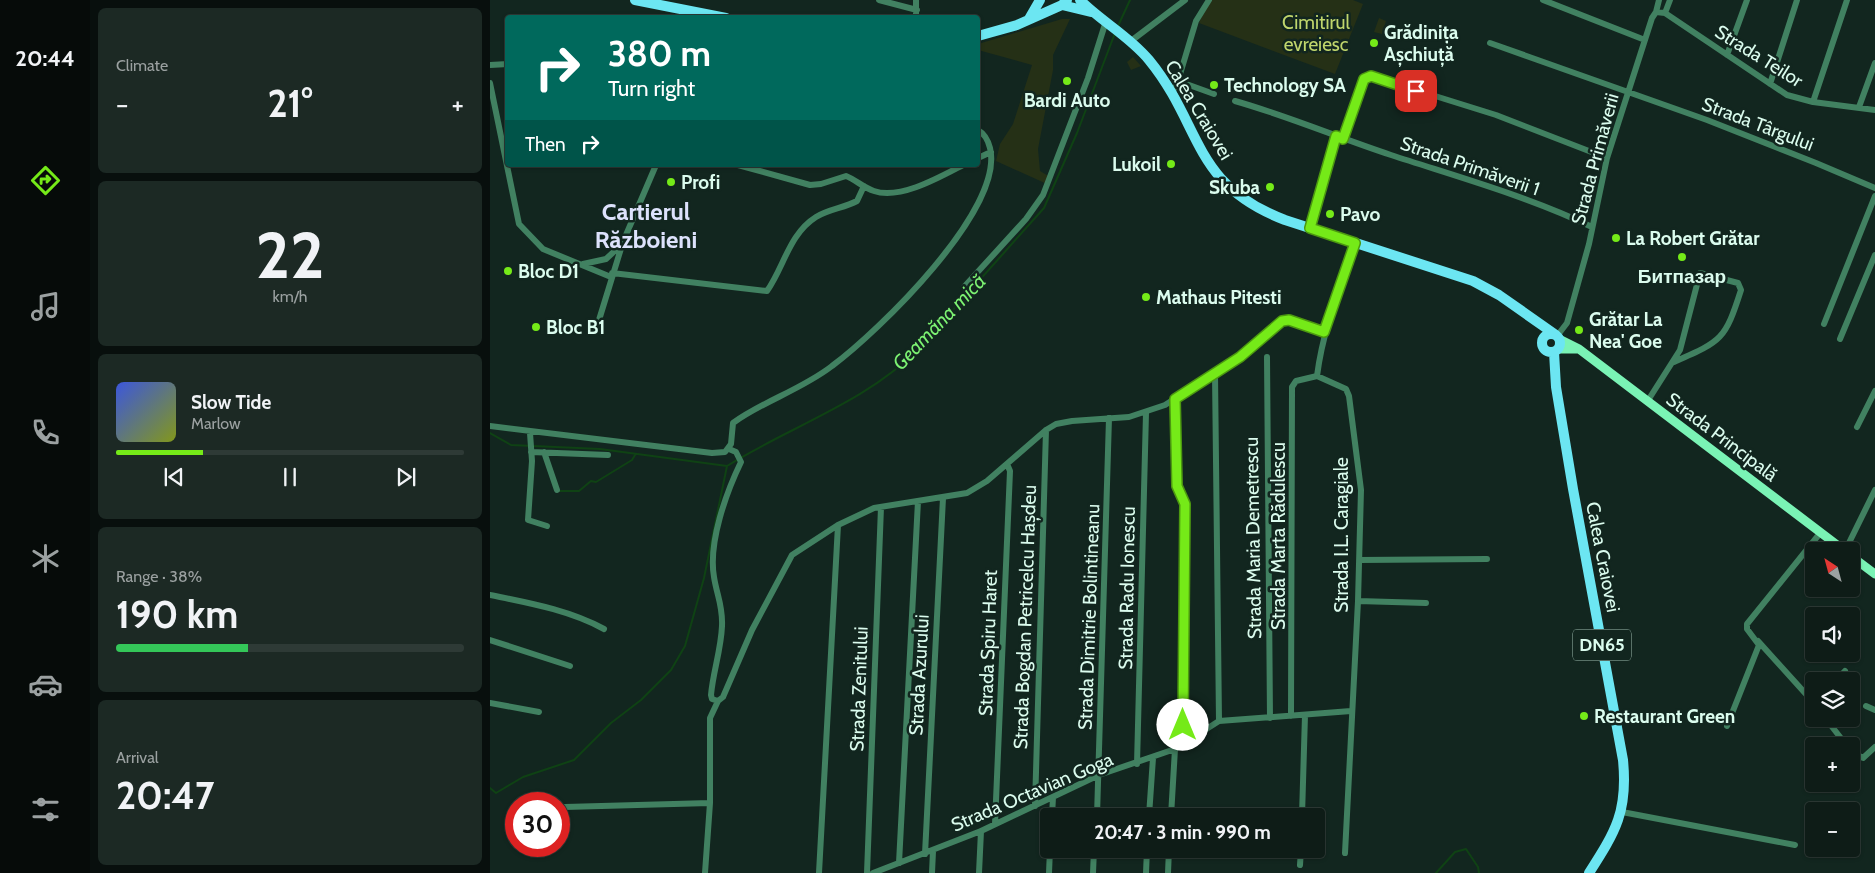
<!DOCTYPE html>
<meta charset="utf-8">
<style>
body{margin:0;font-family:Cabin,sans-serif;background:#1c2924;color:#f1f3f6;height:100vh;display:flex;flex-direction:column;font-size:19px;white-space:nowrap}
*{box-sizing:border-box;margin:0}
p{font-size:16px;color:#9ba1a1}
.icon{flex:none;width:28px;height:28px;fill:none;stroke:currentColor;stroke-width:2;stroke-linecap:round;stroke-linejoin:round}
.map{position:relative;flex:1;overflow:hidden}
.drawer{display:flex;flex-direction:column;gap:8px;padding:8px;background:#080f0d;width:400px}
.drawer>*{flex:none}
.top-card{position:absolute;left:15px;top:15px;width:475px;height:152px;border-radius:5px;box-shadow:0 1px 4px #0004,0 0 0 1px #2e3a36;background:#00695c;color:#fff;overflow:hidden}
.needle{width:32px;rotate:324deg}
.fabs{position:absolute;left:1315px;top:542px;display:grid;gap:10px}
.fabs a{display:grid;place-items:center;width:55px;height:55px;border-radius:5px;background:#0e1c17;box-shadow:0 1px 4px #0004,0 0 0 1px #2e3a36;font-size:25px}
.speed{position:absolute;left:15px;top:792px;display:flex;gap:10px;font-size:25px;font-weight:700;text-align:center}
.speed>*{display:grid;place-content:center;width:65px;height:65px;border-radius:50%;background:#0e1c17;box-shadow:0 1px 4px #0004,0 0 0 1px #2e3a36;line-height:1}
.speed .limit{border:8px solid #d22;background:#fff;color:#111}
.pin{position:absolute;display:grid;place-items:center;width:42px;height:42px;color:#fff;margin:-21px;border-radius:10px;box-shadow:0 2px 8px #0006}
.me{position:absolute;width:55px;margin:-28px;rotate:0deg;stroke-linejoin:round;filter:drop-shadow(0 0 4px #0008)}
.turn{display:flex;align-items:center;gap:18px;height:105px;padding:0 20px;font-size:22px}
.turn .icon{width:65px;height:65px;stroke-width:2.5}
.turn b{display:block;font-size:35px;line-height:42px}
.then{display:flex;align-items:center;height:48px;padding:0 20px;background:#0003;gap:10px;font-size:19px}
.big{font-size:38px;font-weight:700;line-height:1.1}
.drawer .tile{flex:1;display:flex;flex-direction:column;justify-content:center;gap:8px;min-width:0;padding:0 18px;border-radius:8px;background:#1c2924}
.drawer .dial{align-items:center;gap:0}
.dial b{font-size:65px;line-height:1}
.song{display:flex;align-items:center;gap:15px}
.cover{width:60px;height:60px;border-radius:8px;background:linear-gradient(135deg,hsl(230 70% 55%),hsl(70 70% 35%))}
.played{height:5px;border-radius:2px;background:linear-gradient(90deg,#75ea18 25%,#2e3a36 25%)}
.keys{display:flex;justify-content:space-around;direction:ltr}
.heat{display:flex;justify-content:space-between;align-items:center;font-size:28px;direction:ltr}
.charge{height:8px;border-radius:4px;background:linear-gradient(90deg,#34c759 38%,#2e3a36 0)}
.trip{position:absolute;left:550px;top:808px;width:285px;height:50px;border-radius:5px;background:#0e1c17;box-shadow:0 1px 4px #0004,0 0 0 1px #2e3a36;font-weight:700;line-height:50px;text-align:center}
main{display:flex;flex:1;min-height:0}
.menu{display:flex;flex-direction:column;width:90px;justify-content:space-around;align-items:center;background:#060b09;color:#9ba1a1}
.menu .icon{width:35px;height:35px}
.menu .selected{color:#75ea18}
.menu b{font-size:22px;color:#f1f3f6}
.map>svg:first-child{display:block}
.green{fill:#253016}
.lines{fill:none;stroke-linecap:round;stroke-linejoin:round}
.stream{stroke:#0f4214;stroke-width:2}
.street{stroke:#418161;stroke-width:6}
.secondary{stroke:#7af3b5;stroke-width:9}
.primary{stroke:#6ce6f2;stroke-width:10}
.route-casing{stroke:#4c9810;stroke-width:12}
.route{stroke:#75ea18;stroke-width:9}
.poi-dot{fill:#75ea18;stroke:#12261f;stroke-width:2}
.labels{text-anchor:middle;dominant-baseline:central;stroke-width:5;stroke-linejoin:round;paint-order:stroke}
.shield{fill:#12261f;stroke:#9fbcb0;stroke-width:1}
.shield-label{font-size:18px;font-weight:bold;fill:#dbfcee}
.park-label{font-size:19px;fill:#c0d66c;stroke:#12261f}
.poi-label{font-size:19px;font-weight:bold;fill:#dbfcee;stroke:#12261f;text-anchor:start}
.street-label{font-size:19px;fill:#dbfcee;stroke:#12261f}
.water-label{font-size:20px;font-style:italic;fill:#7cf272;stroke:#12261f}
.district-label{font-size:24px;font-weight:bold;fill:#dde2fc;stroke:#12261f}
</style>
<main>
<nav class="menu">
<b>20:44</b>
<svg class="icon selected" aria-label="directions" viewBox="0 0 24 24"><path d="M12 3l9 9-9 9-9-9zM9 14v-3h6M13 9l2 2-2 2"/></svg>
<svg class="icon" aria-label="music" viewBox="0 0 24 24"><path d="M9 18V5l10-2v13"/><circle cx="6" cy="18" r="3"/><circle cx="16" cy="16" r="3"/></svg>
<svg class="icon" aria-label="phone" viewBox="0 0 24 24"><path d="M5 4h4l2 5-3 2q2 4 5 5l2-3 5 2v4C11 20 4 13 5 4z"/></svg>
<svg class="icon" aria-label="climate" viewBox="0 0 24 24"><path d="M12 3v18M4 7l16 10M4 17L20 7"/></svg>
<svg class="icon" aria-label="car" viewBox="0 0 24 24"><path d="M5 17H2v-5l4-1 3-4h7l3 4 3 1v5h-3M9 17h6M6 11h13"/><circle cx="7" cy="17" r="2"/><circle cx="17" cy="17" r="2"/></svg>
<svg class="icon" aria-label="filters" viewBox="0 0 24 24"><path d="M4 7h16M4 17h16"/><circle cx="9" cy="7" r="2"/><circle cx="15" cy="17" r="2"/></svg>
</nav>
<section class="drawer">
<div class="tile"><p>Climate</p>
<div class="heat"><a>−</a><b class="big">21°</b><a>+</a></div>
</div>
<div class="tile dial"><b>22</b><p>km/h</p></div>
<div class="tile">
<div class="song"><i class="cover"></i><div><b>Slow Tide</b><p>Marlow</p></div></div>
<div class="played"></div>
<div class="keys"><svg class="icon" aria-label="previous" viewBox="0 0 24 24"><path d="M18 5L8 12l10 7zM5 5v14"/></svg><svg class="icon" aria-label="pause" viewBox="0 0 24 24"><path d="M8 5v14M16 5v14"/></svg><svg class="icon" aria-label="next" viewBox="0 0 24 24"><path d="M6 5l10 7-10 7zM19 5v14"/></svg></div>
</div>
<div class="tile"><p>Range · 38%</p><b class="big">190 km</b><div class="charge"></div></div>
<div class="tile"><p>Arrival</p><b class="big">20:47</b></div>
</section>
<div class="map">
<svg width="1385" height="873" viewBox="0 0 1385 873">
<rect width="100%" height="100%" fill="#12261f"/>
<path class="green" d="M718,0H863L873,4L845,74L709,23Z
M889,18L896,21L892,34L884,32Z
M572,19H580L563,55V70L548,149L550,171L560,177L557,184L506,161L510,144L523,124L542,65L488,50V44Z
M643,57L651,66L641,70L637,62Z"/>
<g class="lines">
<path class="stream" d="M628,26L640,0
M0,433L21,445L110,449L237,466C299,427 377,402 428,349L554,208L587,133L625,33
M69,491H89L101,481L106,482L142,460L145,455
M0,788L6,793L33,777L84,760L121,723L151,700L181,670L195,646L214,578L237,466
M946,873L965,852L976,849L988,867L989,873"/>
<path class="street" d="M389,0L427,10
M1053,0L1155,40
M1166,12L1169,0
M1175,13L1297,95L1323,102L1385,110
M426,18V0
M641,41L695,0
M1000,43L1217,120L1326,163L1385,188
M1237,55L1257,0
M0,65L18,64
M688,81L724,94
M0,83L29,224L53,249L121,277
M1280,84L1307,0
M681,94L688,81L706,21L719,0
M745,101C798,116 849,138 901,155C968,177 1037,196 1102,227
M1323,102L1357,0
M1369,107L1385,63
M853,139L873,79L881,76L1006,115L1117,158
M488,158L501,152
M248,165L320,185L331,184L356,176C366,180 374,188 384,191C410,200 450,177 473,165
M820,228L846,136
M93,264L116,259L130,246
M122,273L277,291C294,267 299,234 326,217C339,209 354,208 367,201L374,186
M474,287L536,219L553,195L598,78L616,21
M109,320L133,242L166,165
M1334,324L1385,196
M1067,336L1077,323L1099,244L1117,158L1162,18L1166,12L1175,13L1180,0
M1350,339L1385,255
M777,357L780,718
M725,374L729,721
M685,399L687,486L695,504L693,745
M1157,402L1190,350L1210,273L1248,283L1251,290C1235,340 1232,341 1184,362
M0,426L222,453L235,452L241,444L243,423C273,401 311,390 342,366C388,332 515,209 500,148C498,140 495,134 488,130
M1367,427L1385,391
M40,433L42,461L38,520L57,526
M239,449L246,452L251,462C236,493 218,543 224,577C227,596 233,606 232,626C231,650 223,672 221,695L222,699L228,701L233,697L262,630L302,555L348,525L384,508L477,493L497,481L556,430L566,424L582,421L639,417L675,405L750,357L792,321L799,319L834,331
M41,452L118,455
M54,452L67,490
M1355,551L1385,490
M869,560L997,559
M0,595C39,603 79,610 114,629
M868,601L936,603
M0,640L80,666
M1268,641L1324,703
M1346,681L1355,671
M0,703L49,712
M1376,706L1385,710
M801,716L802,387L806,381L827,376
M1336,719L1357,746
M1237,726L1269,645L1257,629V624L1331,532
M1361,751L1373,758L1385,747
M647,764L656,413
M545,806L556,430
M75,807L220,803
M1132,812L1305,845
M562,816L563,797
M607,816L619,418
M659,816L663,758
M681,816L685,749
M812,816L815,715
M505,824L520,471L517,464
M855,853L868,601L871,490L859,396L856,389L827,376C833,329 850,287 865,243
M435,854L453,498
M409,863L428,501
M810,865L811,849
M215,873L220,803V718L228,701
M329,873L348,525
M377,873L391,507
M383,873L491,831L609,775L685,749L729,721L861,711
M442,873L443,851
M489,873L491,831
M559,873L560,849
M603,873L604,849
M656,873L657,849
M678,873L679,849"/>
<path class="secondary" d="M1069,339L1089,349L1355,551
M1068,349H1086
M1361,556L1385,574"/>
<path class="primary" d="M145,0L236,18
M590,0C612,22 639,36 659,60C713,126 701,184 795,220L983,281L1009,295L1066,335
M572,5L601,12
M539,19L550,0
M488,36L527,25L572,5L577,0
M1052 343a9 9 0 1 1 18 0a9 9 0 1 1-18 0Z
M1064,352L1066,387L1083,489L1133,760C1138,811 1126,831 1099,873"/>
</g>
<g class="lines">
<g class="route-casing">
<path id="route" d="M693,725L695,504L687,486L685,399L750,357L792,321L799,320L834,332L865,243L820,228L846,136L853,139L874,79L881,76L926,91"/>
</g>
<use href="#route" class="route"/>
</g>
<g class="poi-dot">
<circle cx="884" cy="43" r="5"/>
<circle cx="577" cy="81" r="5"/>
<circle cx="724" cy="85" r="5"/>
<circle cx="681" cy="164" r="5"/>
<circle cx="181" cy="182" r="5"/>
<circle cx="780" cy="187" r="5"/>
<circle cx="840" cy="214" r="5"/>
<circle cx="1126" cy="238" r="5"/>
<circle cx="1192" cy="257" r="5"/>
<circle cx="18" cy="271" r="5"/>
<circle cx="656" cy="297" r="5"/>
<circle cx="46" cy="327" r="5"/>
<circle cx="1089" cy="330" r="5"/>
<circle cx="1094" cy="716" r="5"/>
</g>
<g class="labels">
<rect class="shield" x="1083" y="629.5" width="58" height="31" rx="4"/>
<g class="shield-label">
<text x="1112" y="645">DN65</text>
</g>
<g class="park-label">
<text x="826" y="22">Cimitirul<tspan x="826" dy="22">evreiesc</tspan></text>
</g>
<g class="poi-label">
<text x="894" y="32">Grădinița<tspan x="894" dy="22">Așchiuță</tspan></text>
<text x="734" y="85">Technology SA</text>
<text x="577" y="100" text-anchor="middle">Bardi Auto</text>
<text x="671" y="164" text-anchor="end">Lukoil</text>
<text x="191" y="182">Profi</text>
<text x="770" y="187" text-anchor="end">Skuba</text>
<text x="850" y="214">Pavo</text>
<text x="1136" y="238">La Robert Grătar</text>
<text x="28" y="271">Bloc D1</text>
<text x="1192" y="276" text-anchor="middle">Битпазар</text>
<text x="666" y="297">Mathaus Pitesti</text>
<text x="1099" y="319">Grătar La<tspan x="1099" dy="22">Nea' Goe</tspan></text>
<text x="56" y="327">Bloc B1</text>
<text x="1104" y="716">Restaurant Green</text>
</g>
<g class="street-label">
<text transform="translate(1269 56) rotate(32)">Strada Teilor</text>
<text transform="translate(709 110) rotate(59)">Calea Craiovei</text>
<text transform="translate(1268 124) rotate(21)">Strada Târgului</text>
<text transform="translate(1105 159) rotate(-75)">Strada Primăverii</text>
<text transform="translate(980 166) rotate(19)">Strada Primăverii 1</text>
<text transform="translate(1232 437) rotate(37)">Strada Principală</text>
<text transform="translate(851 535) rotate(-90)">Strada I.L. Caragiale</text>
<text transform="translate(788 536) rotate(-90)">Strada Marta Rădulescu</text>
<text transform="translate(763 538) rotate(-91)">Strada Maria Demetrescu</text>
<text transform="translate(1113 557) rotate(79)">Calea Craiovei</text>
<text transform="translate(637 588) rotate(-89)">Strada Radu Ionescu</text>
<text transform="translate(535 617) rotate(-88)">Strada Bogdan Petricelcu Hașdeu</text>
<text transform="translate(599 617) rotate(-88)">Strada Dimitrie Bolintineanu</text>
<text transform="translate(498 643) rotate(-88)">Strada Spiru Haret</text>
<text transform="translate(429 675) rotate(-87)">Strada Azurului</text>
<text transform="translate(369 689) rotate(-88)">Strada Zenitului</text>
<text transform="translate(542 792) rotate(-23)">Strada Octavian Goga</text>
</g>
<g class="water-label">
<text transform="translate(449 322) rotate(-46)">Geamăna mică</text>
</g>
<g class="district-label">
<text x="156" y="211">Cartierul<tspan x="156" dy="28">Războieni</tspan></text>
</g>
</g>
</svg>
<div class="fabs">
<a><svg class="needle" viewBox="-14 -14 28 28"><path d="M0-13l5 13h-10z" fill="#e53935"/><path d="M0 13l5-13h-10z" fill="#9ba1a1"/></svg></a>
<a><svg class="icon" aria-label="sound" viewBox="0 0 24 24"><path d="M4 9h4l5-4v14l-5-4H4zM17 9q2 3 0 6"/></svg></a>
<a><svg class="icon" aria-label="layers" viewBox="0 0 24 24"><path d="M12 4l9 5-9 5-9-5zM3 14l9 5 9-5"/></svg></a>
<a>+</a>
<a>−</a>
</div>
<div class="speed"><div class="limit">30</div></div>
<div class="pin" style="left:926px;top:91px;background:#d93025"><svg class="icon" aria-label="arrive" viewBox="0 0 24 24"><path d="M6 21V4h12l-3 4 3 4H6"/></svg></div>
<svg class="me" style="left:693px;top:725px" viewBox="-20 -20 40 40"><circle r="19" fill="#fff"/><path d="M0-13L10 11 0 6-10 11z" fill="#75ea18"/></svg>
<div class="trip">20:47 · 3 min · 990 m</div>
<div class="top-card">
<div class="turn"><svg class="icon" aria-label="right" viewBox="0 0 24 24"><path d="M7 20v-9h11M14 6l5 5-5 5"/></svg><div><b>380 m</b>Turn right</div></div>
<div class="then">Then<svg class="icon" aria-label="right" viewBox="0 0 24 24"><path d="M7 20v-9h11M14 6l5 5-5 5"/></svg></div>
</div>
</div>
</main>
